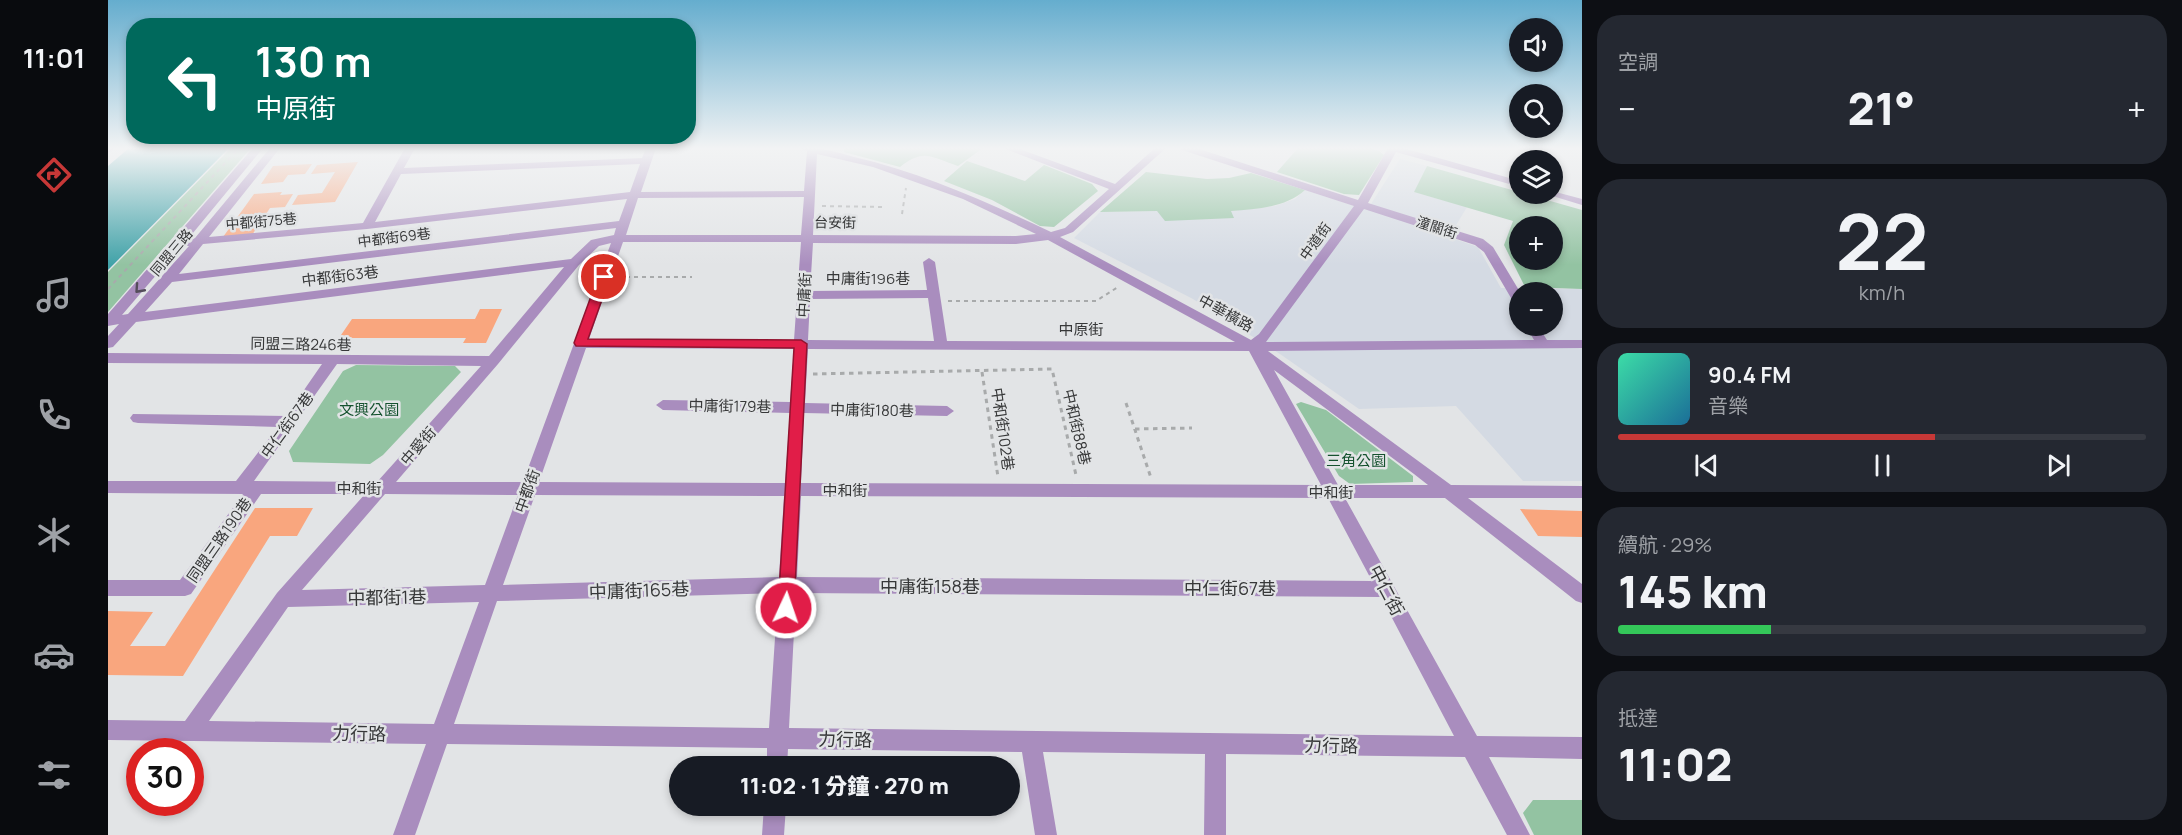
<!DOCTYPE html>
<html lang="zh-TW">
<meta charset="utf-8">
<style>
body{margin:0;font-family:Manrope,"Noto Sans TC",sans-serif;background:#242831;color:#f1f3f6;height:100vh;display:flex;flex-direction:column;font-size:22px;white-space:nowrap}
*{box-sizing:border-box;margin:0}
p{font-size:20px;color:#9ea1a6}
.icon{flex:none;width:33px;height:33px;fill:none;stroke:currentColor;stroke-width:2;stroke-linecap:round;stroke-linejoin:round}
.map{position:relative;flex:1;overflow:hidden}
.drawer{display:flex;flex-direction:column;gap:15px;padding:15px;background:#0d0f14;width:600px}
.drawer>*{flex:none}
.top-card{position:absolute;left:18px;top:18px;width:570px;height:126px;border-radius:24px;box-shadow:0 3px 9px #0003;background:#00695c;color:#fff;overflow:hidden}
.buttons{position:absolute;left:1401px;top:18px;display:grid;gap:12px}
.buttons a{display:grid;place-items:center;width:54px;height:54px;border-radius:50%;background:#171b24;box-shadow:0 3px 9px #0003;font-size:30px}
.speed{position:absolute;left:18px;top:738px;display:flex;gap:12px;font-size:30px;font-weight:700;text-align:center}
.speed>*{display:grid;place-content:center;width:78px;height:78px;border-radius:50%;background:#171b24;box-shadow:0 3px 9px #0003;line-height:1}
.speed .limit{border:9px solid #d22;background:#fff;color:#111}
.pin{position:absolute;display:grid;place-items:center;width:51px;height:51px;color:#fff;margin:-26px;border:3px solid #fff;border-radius:50%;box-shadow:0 2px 6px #0007}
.me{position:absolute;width:66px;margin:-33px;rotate:3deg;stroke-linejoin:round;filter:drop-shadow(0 0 4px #0008)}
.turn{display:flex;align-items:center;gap:21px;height:126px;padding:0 30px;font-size:27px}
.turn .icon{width:78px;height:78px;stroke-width:2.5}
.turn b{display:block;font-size:42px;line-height:51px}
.big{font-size:45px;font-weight:800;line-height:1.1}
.drawer .widget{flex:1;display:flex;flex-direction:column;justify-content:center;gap:9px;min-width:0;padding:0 21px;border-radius:24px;background:#242831}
.drawer .dial{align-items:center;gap:0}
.dial b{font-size:78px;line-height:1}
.song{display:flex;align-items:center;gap:18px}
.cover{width:72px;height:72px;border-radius:9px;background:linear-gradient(135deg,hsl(160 70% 55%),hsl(200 70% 35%))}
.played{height:6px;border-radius:3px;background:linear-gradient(90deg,#c73837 60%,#363941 60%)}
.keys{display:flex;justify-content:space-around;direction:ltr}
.heat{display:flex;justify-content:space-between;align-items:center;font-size:33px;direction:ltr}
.charge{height:9px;border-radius:4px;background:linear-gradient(90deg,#34c759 29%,#363941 0)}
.trip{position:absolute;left:561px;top:756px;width:351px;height:60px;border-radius:30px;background:#171b24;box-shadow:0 3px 9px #0003;font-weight:800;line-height:60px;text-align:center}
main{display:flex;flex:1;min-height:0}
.tab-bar{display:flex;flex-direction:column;width:108px;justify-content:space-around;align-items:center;background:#090b0e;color:#9ea1a6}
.tab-bar .icon{width:42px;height:42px}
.tab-bar .on{color:#c73837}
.tab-bar b{font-size:27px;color:#f1f3f6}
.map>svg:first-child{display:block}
.built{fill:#d4dae3;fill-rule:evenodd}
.green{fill:#93c3a2;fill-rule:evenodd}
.water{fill:#41a2a8}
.building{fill:#f9a67e}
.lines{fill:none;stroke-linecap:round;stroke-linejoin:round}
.path-far1{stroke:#a8aaab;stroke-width:2;stroke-dasharray:4 4;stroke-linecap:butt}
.path{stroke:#a8aaab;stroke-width:3;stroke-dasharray:4.5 4.5;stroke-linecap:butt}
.minor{fill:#a98dbe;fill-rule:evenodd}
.oneway{stroke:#544d5a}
.route{fill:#e11d48;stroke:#92132f;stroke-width:1.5}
.labels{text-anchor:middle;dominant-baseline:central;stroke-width:5;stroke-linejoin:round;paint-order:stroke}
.far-street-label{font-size:14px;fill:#373839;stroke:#e2e4e6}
.street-label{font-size:15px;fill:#373839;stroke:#e2e4e6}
.park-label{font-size:15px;fill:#15522f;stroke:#e2e4e6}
.near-street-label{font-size:18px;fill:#373839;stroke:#e2e4e6}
</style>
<main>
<nav class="tab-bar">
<b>11:01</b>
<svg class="icon on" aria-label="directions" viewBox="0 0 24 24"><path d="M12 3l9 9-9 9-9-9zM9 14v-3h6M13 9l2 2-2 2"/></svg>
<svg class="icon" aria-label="music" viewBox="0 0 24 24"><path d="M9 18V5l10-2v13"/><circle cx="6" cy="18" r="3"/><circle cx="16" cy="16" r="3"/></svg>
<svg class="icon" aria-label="phone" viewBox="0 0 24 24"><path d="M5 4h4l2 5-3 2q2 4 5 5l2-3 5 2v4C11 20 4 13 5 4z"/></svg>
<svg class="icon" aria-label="climate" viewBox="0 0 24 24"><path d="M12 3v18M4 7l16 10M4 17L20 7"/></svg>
<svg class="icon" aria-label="car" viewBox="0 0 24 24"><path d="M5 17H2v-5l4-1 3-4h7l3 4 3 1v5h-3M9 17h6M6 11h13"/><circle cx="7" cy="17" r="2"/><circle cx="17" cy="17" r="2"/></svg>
<svg class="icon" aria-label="filters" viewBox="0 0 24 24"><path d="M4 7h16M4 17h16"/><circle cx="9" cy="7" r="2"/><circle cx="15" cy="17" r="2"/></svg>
</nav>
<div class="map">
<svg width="1474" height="835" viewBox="0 0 1474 835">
<rect width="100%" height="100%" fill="#e2e4e6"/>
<path class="built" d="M1292,159L1319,166L1306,192L1359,207L1341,237L1370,247L1393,288L1474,289V481H1415L1348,406L1251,409L1172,354L1085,299L966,238L992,212L1049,211L1125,217L1122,211L1167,206L1187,199L1197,190L1259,210ZM1412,292H1444V326H1412Z"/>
<path class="green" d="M123,148H143L0,312V272Z
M736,148H875L850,166C823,157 816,148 792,167L736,152Z
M1190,148H1261L1271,151L1276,155L1251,195L1236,194L1169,172Z
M859,161L917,181L936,165L984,184L990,191L946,227L932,226L884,200L836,181Z
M1319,166L1474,210V289L1417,287L1396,245L1405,221L1306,192ZM1444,226V260H1412V226Z
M1038,172L1099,179L1121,178L1143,173L1197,190C1177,208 1148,209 1123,211L1126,218L1057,221L1049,211L992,212Z
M248,365L347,366L353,372L275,455L262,464L185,462L181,451L235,371Z
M1193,402L1218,410L1305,476V482L1242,484L1231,476L1188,404Z
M1425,800H1474V835H1426L1415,813Z"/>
<path class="water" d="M21,148H121L0,270V166Z"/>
<path class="building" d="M250,162L227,202L184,205L190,195L214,193L227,172L203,174L209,165Z
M204,164L197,174L180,175L175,182L153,184L165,166Z
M174,192L172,195L185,194L177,207L162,208L144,235L115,237L146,194Z
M372,309H394L378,343H355L358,338H231L244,319H367Z
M147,508H205L189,536H162L75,676L0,675V611L45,612L22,646H57Z
M1412,509L1474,511V537L1430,536Z"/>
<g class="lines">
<path class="path-far1" d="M714,206L775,207
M794,214L798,188
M510,277H584
M0,289L131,148
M840,301H988L1010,287"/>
<path class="path" d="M874,372L890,477
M705,374L944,369L968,475
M1018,403L1043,478
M1027,429L1084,428"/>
<path class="minor" d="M0,148H7L0,153Z
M145,148H155L80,239L87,238L162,148H172L101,237L255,223L297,148H307L296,168L534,158L538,148H548L533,192L696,191L699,151L692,148C711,147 728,152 746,157C815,173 879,202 943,232L957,228L1001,189L895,148H909L1007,184L1047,148H1058L965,232L952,237L1143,340L1151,334L1246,206L1074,150L1073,148H1088L1250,200L1280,148H1295L1412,181V187L1288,152L1260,203L1375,239L1385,247L1412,292V307L1406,303L1376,252L1367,245L1256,209L1158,342L1426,340L1418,326H1430L1439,340H1474V348L1160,351L1343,485L1474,486V498H1360L1474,584V603L1468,601L1337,498H1237L1369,736L1474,737V759L1381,757L1422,835H1399L1357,757L1118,754V835H1096L1097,754L935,752L949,835H927L914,752L680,749L679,766H659V748L339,744L307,835H285L318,744L0,740V720L77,721L169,593L257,494H153L83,594L77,596H0V580H72L135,494L0,493V481H128L170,427L30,423L25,422L22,418L25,414L178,416L214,364L0,363V353L381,356L456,267L28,322L5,347L0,348V336L11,324L0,326V314ZM709,154L765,167L855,199L928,234L908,236L705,235ZM532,164L522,192L267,222L293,174ZM696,197L693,235H518L530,198ZM519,199L511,221L71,274L95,244L259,229ZM508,228L506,235L483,240L463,259L37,312L64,282ZM940,240L1127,342L839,341L827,262L821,258L815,262L819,290L702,291L705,243L908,244ZM515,242H693L686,340L481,339ZM503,243L415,482H288L390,364L471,265L491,246ZM73,246H81L20,314L14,315ZM820,298L826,341L700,340L702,299ZM478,348L686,349L682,402L555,400L548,405L555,410L682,413L677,483L431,482ZM700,349L1141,351L1213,485L693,483L696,413L839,416L846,411L839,406L697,403ZM229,364L373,366L269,482L146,481ZM1166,370L1306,474L1320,485H1230ZM277,494L410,495L377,585L194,590ZM427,495L676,496L671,577L395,585ZM693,496L1220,498L1264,581L689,577ZM670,593L661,728L346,724L389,601ZM688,593L1273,597L1346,736L681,728ZM371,602L326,724L101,721L180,607Z
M1444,191L1474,199V205L1438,194H1444Z
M656,806H678L676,835H654Z"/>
</g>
<defs><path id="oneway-chevron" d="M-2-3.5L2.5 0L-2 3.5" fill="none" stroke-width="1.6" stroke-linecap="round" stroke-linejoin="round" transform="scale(1.5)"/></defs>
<use class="oneway" href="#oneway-chevron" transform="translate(31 289) rotate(132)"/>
<linearGradient id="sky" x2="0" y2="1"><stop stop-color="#65adce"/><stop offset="0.56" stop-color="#f2f3f4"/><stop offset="1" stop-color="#f2f3f4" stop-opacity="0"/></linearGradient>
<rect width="1474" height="265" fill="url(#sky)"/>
<path class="route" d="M496,274L502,277L480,339L693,340L699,344L686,608L684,613L678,616L672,613L670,608L686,348L468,346L466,343L490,277Z"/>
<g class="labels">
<g class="far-street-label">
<text transform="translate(153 221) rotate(-5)">中都街75巷</text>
<text transform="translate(727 222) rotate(1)">台安街</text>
<text transform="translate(1329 227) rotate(18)">潼關街</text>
<text transform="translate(286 237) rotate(-7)">中都街69巷</text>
<text transform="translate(1207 241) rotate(-54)">中道街</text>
<text transform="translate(63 252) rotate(-50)">同盟三路</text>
</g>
<g class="street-label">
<text transform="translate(232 276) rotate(-7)">中都街63巷</text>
<text x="760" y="278">中庸街196巷</text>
<text transform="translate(696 295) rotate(-87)">中庸街</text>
<text transform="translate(1118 313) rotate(29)">中華橫路</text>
<text x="973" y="329">中原街</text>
<text transform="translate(193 344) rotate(1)">同盟三路246巷</text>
<text transform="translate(622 406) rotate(1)">中庸街179巷</text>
<text transform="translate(764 410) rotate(1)">中庸街180巷</text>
<text transform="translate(179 425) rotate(-54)">中仁街67巷</text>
<text transform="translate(969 427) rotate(77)">中和街88巷</text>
<text transform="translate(895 429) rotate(82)">中和街102巷</text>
<text transform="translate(310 446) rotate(-49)">中愛街</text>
<text x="251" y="488">中和街</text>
<text x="737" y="490">中和街</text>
<text transform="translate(419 491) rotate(-70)">中都街</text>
<text x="1223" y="492">中和街</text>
<text transform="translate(111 540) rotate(-55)">同盟三路190巷</text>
</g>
<g class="park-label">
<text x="261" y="409">文興公園</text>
<text x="1248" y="460">三角公園</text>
</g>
<g class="near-street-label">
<text x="822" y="586">中庸街158巷</text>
<text x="1122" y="588">中仁街67巷</text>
<text transform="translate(531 590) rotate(-2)">中庸街165巷</text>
<text transform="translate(1279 590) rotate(62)">中仁街</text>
<text transform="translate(279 597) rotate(-1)">中都街1巷</text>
<text transform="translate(251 733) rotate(1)">力行路</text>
<text transform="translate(737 739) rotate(1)">力行路</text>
<text transform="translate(1223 745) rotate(1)">力行路</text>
</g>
</g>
</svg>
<div class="buttons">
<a><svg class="icon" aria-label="sound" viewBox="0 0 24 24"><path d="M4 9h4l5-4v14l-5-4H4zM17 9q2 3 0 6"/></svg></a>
<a><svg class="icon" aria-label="search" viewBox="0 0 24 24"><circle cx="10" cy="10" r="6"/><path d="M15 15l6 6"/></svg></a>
<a><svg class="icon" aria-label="layers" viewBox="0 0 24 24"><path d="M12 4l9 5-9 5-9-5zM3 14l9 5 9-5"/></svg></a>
<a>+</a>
<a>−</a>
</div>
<div class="speed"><div class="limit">30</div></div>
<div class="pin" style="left:496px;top:277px;background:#d93025"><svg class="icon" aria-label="arrive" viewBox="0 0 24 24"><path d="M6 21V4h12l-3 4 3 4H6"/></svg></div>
<svg class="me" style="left:678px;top:608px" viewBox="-20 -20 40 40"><circle r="17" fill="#e11d48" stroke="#fff" stroke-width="3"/><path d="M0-11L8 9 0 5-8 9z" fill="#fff"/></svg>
<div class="trip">11:02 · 1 分鐘 · 270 m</div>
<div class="top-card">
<div class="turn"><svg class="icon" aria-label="left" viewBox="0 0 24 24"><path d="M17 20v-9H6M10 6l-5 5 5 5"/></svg><div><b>130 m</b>中原街</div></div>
</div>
</div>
<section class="drawer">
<div class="widget"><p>空調</p>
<div class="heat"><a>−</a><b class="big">21°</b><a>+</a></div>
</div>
<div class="widget dial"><b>22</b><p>km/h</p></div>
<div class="widget">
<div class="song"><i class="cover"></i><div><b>90.4 FM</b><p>音樂</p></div></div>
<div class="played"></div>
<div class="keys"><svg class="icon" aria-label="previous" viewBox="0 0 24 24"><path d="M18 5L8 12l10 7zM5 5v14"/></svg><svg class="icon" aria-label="pause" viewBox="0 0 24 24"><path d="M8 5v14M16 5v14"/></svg><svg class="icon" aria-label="next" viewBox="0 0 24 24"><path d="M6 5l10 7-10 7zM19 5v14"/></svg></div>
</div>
<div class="widget"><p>續航 · 29%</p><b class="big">145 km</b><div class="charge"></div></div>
<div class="widget"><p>抵達</p><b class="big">11:02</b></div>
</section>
</main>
